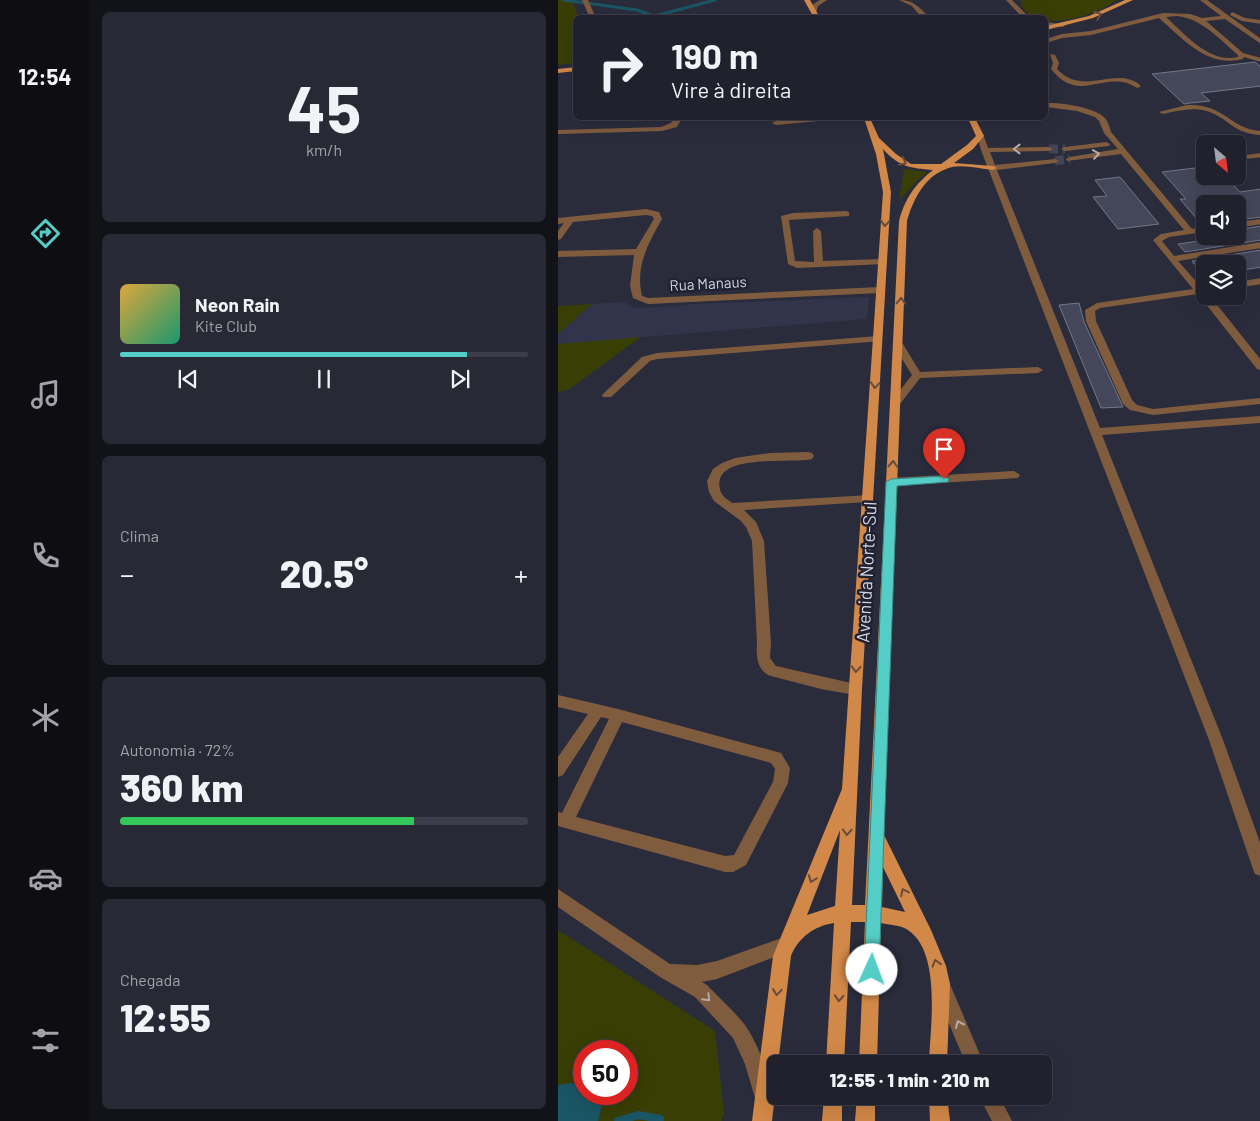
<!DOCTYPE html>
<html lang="pt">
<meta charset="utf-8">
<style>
body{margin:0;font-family:Barlow,sans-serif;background:#282935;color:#f1f3f6;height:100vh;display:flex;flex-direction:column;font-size:19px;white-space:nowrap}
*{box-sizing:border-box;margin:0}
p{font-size:16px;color:#a2a3aa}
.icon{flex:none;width:28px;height:28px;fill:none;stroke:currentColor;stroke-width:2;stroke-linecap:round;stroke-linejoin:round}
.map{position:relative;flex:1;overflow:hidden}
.side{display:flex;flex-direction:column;gap:12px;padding:12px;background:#121219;width:468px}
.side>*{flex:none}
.guide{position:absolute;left:15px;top:15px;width:475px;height:105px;border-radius:8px;box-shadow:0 5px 20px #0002,0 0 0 1px #3d3e49;background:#20212d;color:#f1f3f6;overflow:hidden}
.needle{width:32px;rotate:152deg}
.controls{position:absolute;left:638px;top:135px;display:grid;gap:10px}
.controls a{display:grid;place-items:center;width:50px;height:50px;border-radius:8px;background:#20212d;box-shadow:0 5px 20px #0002,0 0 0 1px #3d3e49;font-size:25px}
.speed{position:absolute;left:15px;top:1040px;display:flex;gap:10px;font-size:25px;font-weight:700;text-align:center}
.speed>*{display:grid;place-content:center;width:65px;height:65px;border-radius:50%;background:#20212d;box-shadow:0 5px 20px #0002,0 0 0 1px #3d3e49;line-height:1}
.speed .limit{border:8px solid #d22;background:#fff;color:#111}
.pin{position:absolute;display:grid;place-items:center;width:42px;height:42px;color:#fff;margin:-51px -21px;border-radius:50% 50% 50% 0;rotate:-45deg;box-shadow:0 0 5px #0007}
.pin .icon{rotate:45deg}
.me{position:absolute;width:55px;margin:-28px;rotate:2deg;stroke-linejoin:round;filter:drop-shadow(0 0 4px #0008)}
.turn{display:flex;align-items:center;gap:18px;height:105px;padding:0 15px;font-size:22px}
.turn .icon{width:65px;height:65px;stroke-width:2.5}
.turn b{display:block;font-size:35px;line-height:42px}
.big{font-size:38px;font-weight:800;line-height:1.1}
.side .widget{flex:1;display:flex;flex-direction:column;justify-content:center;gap:8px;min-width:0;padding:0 18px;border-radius:8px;background:#282935}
.side .dial{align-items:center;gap:0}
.dial b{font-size:65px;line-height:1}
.song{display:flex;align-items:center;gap:15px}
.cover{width:60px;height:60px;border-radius:8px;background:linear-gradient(135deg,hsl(40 70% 55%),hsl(160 70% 35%))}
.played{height:5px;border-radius:2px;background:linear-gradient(90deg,#54cdc7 85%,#3d3e49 85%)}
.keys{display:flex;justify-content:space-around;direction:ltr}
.heat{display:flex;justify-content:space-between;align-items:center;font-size:28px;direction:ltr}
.charge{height:8px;border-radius:4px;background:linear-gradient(90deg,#34c759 72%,#3d3e49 0)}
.trip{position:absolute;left:209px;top:1055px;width:285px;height:50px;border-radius:8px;background:#20212d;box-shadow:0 5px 20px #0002,0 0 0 1px #3d3e49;font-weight:800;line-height:50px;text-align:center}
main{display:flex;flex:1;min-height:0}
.dock{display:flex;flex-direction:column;width:90px;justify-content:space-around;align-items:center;background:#0d0d12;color:#a2a3aa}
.dock .icon{width:35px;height:35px}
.dock .current{color:#54cdc7}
.dock b{font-size:22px;color:#f1f3f6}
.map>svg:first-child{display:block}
.built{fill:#31344a}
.green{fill:#393e05}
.water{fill:#1a5665}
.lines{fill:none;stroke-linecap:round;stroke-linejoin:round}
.stream-far1{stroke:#1a5665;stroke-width:3}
.stream{stroke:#1a5665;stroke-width:8}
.building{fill:#444759;stroke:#74778a}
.minor-tunnel{stroke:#434555;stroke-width:9;stroke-dasharray:9 4.5;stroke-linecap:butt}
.minor{fill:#805c3f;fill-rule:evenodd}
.major{fill:#d18848;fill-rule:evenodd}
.oneway{stroke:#674b3b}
.oneway2{stroke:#b6aba8}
.route{fill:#54cdc7;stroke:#378581}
.labels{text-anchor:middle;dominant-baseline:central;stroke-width:5;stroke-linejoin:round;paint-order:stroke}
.far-street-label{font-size:15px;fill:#d3d5e0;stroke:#202232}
.street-label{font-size:18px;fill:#d3d5e0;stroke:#202232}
</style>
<main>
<nav class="dock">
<b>12:54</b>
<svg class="icon current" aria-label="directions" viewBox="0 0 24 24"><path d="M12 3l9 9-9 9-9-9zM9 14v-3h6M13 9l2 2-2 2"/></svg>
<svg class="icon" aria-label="music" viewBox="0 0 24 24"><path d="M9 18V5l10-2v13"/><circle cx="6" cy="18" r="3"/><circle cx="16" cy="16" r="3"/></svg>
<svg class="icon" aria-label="phone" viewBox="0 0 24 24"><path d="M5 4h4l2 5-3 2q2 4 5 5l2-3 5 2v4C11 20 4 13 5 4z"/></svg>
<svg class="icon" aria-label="climate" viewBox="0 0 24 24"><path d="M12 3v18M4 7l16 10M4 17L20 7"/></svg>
<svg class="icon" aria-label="car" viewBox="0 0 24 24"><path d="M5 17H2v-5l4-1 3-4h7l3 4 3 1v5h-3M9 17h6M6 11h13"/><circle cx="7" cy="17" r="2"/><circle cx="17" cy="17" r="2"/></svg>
<svg class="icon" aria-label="filters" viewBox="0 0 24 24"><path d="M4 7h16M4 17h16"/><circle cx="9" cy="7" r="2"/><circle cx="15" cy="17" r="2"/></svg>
</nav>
<section class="side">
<div class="widget dial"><b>45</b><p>km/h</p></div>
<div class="widget">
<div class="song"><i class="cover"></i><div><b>Neon Rain</b><p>Kite Club</p></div></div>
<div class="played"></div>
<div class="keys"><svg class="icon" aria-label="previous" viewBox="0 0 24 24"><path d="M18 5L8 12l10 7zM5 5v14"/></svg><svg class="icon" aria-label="pause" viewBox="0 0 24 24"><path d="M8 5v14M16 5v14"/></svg><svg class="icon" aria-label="next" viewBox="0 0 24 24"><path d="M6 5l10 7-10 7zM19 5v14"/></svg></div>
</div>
<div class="widget"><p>Clima</p>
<div class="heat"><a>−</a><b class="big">20.5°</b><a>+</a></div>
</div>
<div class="widget"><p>Autonomia · 72%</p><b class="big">360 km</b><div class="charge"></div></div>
<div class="widget"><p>Chegada</p><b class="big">12:55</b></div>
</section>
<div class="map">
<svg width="703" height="1121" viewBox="0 0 703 1121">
<rect width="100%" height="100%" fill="#2a2c3c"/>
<path class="built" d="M311,297L309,319L0,344V334L34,304L67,302L74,308L126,306L133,304Z"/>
<path class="green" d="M0,0H13L21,17L18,18L17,63L0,65Z
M463,0H559C539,13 517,21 492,21H488V18L474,17L463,6Z
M346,169L370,172L360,180L341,200Z
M34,304L0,334V306Z
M83,337L10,390L0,392V344Z
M0,930L157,1031L166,1114L163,1121H40L46,1098L41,1094H69V1051H26V1086L13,1083L0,1085Z"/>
<path class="water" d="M13,1083L26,1086V1094H41L46,1098L40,1121H0V1085Z"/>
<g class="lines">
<path class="stream-far1" d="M6,0L79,10L101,18
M97,16L157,0"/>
<path class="stream" d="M60,1121L80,1115L102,1119"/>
</g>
<path class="building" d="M697,62L703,67V86L643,93L652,101L632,103L626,104L594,74Z
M645,167L646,176H667L682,192L703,189V217L679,220V204H646V224L644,225L622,199H628L604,172Z
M562,177L601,224L560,229L535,197L549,196L537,180Z
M703,226V240L627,252L620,244L679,236V230Z
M703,250V267L679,271V264H636L634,261Z
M521,303L526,322L565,407L543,408L501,305Z"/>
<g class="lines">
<path class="minor-tunnel" d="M491,149H507
M497,161L512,159"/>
<path class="minor" d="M24,0H30L38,18H32Z
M262,0H269L260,6L258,13H254V5Z
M341,0C355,0 362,7 371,18H364L354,6Z
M448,0H454L472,18H465Z
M642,0H649L703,39V44L667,19L648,21L685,53L703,58V62L686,57L685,59C650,68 626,40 601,18L533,35L504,38L488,43V39L504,34L533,31L605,13L632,14L644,18L663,16ZM619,16C645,19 661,39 680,55V57C651,64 627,34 608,17Z
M674,12L687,18L703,20V24L684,21L672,15Z
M488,22L508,25L505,27L488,26Z
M492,54L497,55L501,63L499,69C526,98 559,64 583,86L580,88C576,87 573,84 569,83C540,75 519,102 493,69L495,63Z
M488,103C502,102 537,107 547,118C550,122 552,128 553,132L634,229L646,226V232L611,237L604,241L616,256L703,242V248L620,261L644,288L646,287V296H652L703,360V370L699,369L640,294L542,308L537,311L538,321L574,400L579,405L595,409L703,398V404L595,415L572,410L565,404L528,321L527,310L539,303L635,289L595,240L603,234L626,230L563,154L509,161L508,159L512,157L560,149L546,133L541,121L537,117L519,111L488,107Z
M629,105C666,103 672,129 703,131V135C675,134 671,118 649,111C635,107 619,111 605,114L601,112Z
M117,118H124L119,127L104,131L0,134V130L103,127L113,123Z
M253,118H275L271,120L218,125L214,123L218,121Z
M419,134H425L430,148L491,147L495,149L491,151L432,152L437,165L497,159L501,161L497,163L439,170L542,428L703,416V423L544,435L665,740L703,845V876L697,874L695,869L651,740L423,150Z
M548,142L552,144L551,146L507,151L503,149L507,147Z
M703,153V157L679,160V156Z
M88,209L101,212L104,219C90,244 77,266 84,296L90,298L322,287L327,290L322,293L90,304L75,298L72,286L76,255L0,257V251L78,249L96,219L94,216L88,215L15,222L3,239L0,240V231L6,223L0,224V218Z
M288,211L291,212V216L231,220L237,261L256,262L255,231L259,228L263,231L265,261L324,259L327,260V264L239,268L230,264L223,216L235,213Z
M703,219V224L679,228V222Z
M703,278V284L679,288V282Z
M320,336L324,337V341L99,359L92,361L53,397H45L44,395L84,357L99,353Z
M341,343L345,344L362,372L480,367L485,370L480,373L362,378L342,404L338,405L333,402L354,375L336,346Z
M250,452L254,453L256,456L254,459C235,464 153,452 162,489C163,496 169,499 174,503L313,495L315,498L313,501L309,502L186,510L198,522L206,541L213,643L212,658L218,666L302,685L304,689L302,693L297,695L263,689L213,676C199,671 198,656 199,643L194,541L188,527L183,521L156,501L151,492L149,481L155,469L164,463L177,458L212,453Z
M456,471L462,475L460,478L333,486L327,482L333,478Z
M0,695L60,709L223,753L232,768L230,783L188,865L175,872H167L0,826V812L4,813L51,719L43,717L5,775L0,777V757L30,714L0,707ZM64,722L213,763L217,769L215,782L176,855L167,856L18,817Z
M0,889L112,964L139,965L159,961L229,936L235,938L237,944L235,950L159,979L144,982L149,985C161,998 176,1011 187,1025C197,1039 217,1082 211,1098L204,1100L197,1098L187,1064L175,1038L137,997L102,977L0,907Z
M385,979L391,982L426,1064H408L376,988L379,982Z
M421,1096H441L454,1121H434Z"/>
<path class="major" d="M246,0H252L262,18H256Z
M567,0H575L535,18L488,30V26L531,16Z
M18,67V71L0,73V69Z
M306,118H312L321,138L338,154L353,164H383L409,145L418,136L410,118H417L426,136L415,149L396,163L435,166L439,168L435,170C421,169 402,163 388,169C366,177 355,200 349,221L326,835L373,930L388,966L392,984L389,1064H371C372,1028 384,953 350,930C342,925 332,925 323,923L319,1064H301L307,922H293L286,1064H268L276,923C256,926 240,938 233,956L220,1064H218V1086L214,1121H194L215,956L284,789L325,192L318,154ZM325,149C341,167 352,168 375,170C356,185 347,199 341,221L307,905H294L304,689L333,192ZM282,830L277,906L249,915ZM325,867L347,912L324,907Z
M266,1096H284V1121H264Z
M299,1096H317V1121H297Z
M371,1096H389L392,1121H372Z"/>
</g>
<defs><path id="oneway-chevron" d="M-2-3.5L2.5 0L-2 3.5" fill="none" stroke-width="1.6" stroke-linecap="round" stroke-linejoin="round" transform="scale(1.25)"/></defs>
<g class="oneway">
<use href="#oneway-chevron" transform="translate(540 15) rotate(-21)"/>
<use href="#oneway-chevron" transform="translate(345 162) rotate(27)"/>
<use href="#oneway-chevron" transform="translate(327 223) rotate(94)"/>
<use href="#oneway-chevron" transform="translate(343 301) rotate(-88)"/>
<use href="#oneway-chevron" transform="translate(317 385) rotate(94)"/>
<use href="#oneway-chevron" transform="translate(335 464) rotate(-87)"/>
<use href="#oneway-chevron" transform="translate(298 669) rotate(94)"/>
<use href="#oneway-chevron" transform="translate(289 832) rotate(93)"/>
<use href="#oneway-chevron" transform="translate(254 879) rotate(111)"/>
<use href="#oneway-chevron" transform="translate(346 892) rotate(-116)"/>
<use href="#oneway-chevron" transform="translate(378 963) rotate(-107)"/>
<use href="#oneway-chevron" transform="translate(219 992) rotate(97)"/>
<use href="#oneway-chevron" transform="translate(281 998) rotate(93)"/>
</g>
<g class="oneway2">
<use href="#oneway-chevron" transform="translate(459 149) rotate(180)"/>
<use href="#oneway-chevron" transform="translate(538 154) rotate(-8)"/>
<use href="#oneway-chevron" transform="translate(149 998) rotate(46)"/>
<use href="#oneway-chevron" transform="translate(401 1024) rotate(-114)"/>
</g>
<path class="route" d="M386,476L391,479L390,482L339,486L321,970L319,976L314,978L308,976L306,970L328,482L333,479Z"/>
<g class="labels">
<g class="far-street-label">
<text transform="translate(150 283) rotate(-3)">Rua Manaus</text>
</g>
<g class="street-label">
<text transform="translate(308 572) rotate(-87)">Avenida Norte-Sul</text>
</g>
</g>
</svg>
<div class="controls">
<a><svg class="needle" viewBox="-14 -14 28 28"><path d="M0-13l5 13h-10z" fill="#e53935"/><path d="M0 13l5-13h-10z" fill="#a2a3aa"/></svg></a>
<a><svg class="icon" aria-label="sound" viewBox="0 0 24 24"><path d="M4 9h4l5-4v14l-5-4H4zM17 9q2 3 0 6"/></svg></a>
<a><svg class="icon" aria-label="layers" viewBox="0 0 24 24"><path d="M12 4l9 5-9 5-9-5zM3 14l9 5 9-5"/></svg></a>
</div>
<div class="speed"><div class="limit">50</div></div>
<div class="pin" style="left:386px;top:479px;background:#d93025"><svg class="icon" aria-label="arrive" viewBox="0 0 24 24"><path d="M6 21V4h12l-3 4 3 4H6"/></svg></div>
<svg class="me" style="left:314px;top:970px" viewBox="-20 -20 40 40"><circle r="19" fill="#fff"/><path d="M0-13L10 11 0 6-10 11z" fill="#54cdc7"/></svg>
<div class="trip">12:55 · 1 min · 210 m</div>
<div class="guide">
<div class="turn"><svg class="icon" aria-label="right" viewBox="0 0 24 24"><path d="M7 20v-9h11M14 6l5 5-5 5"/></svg><div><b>190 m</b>Vire à direita</div></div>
</div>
</div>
</main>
